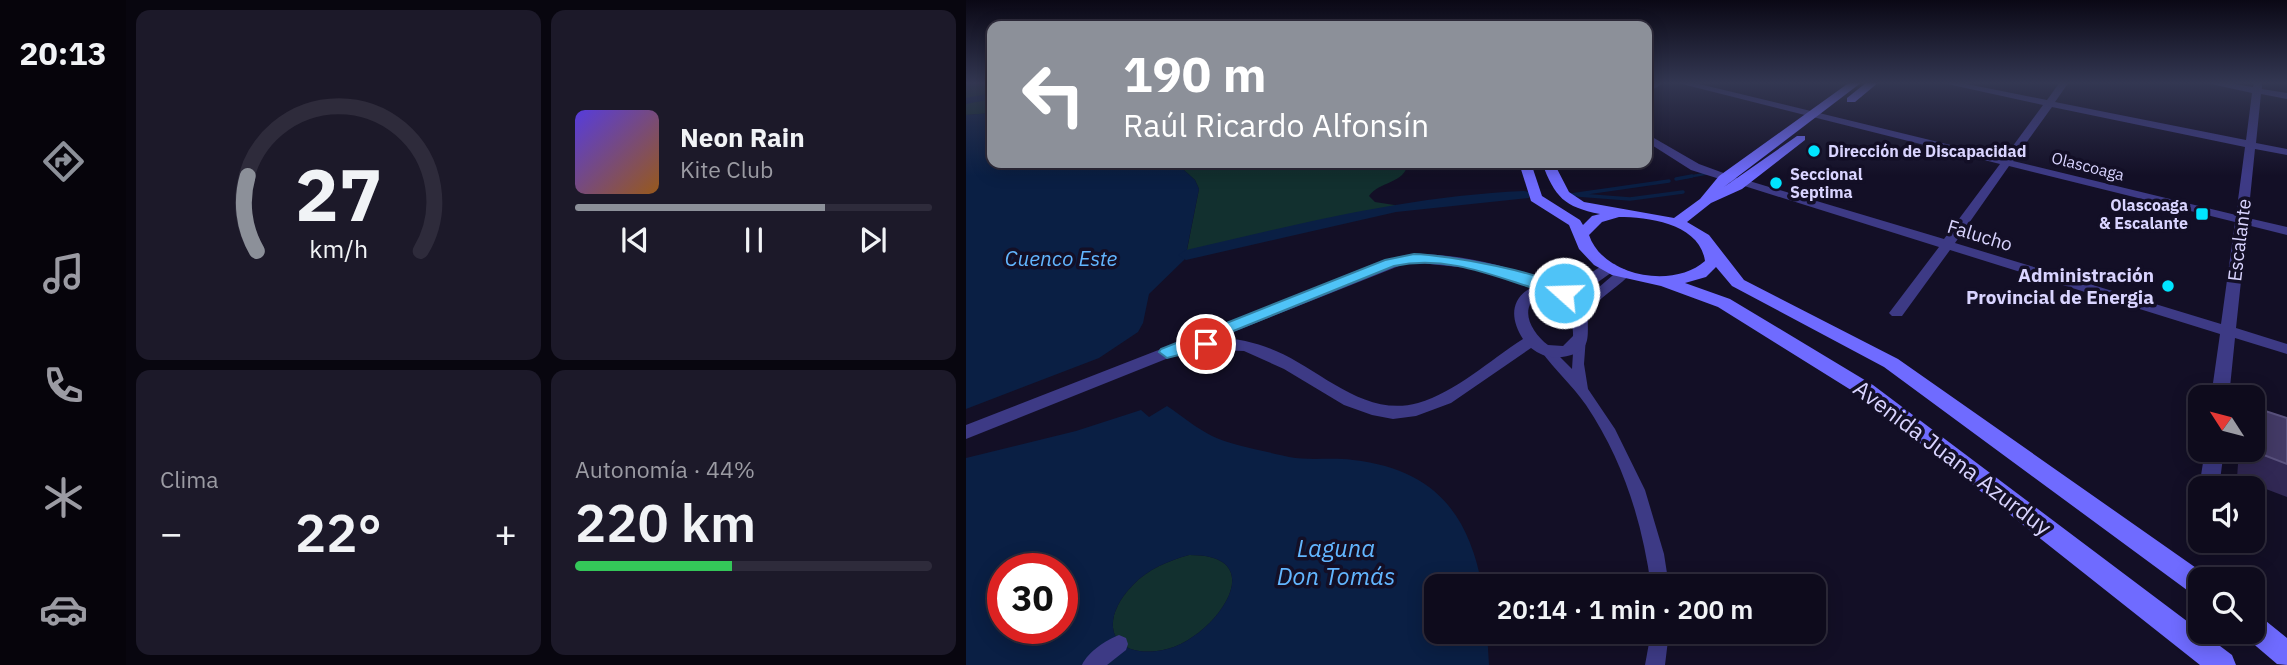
<!DOCTYPE html>
<html lang="es">
<meta charset="utf-8">
<style>
body{margin:0;font-family:"IBM Plex Sans",sans-serif;background:#1c1929;color:#f1f3f6;height:100vh;display:flex;flex-direction:column;font-size:26px;white-space:nowrap}
*{box-sizing:border-box;margin:0}
p{font-size:23px;color:#9b9ba3}
.icon{flex:none;width:38px;height:38px;fill:none;stroke:currentColor;stroke-width:2;stroke-linecap:round;stroke-linejoin:round}
.map{position:relative;flex:1;overflow:hidden}
.sheet{display:flex;flex-direction:column;gap:10px;padding:10px;background:#08060f;width:840px}
.sheet>*{flex:none}
.hud{position:absolute;left:21px;top:21px;width:665px;height:147px;border-radius:14px;box-shadow:0 4px 18px #0003,0 0 0 2px #2e2b3b;background:#8c9099;color:#fff;overflow:hidden}
.needle{width:46px;rotate:306deg}
.tools{position:absolute;left:1222px;top:385px;display:grid;gap:14px}
.tools a{display:grid;place-items:center;width:77px;height:77px;border-radius:14px;background:#0e0b1c;box-shadow:0 4px 18px #0003,0 0 0 2px #2e2b3b;font-size:35px}
.speed{position:absolute;left:21px;top:553px;display:flex;gap:14px;font-size:35px;font-weight:700;text-align:center}
.speed>*{display:grid;place-content:center;width:91px;height:91px;border-radius:50%;background:#0e0b1c;box-shadow:0 4px 18px #0003,0 0 0 2px #2e2b3b;line-height:1}
.speed .limit{border:10px solid #d22;background:#fff;color:#111}
.pin{position:absolute;display:grid;place-items:center;width:60px;height:60px;color:#fff;margin:-30px;border:4px solid #fff;border-radius:50%;box-shadow:0 2px 7px #0007}
.me{position:absolute;width:77px;margin:-38px;rotate:290deg;stroke-linejoin:round;filter:drop-shadow(0 0 5px #0008)}
.turn{display:flex;align-items:center;gap:24px;height:147px;padding:0 21px;font-size:32px}
.turn .icon{width:91px;height:91px;stroke-width:2.5}
.turn b{display:block;font-size:49px;line-height:60px}
.big{font-size:52px;font-weight:600;line-height:1.1}
.sheet .card{flex:1;display:flex;flex-direction:column;justify-content:center;gap:10px;min-width:0;padding:0 24px;border-radius:14px;background:#1c1929}
.sheet .dial{align-items:center;gap:0}
.dial svg{height:182px;overflow:visible;fill:none;stroke:#2e2b3b;stroke-width:7;stroke-linecap:round;text-anchor:middle}
.dial text{fill:#f1f3f6;stroke:none}
.song{display:flex;align-items:center;gap:21px}
.cover{width:84px;height:84px;border-radius:10px;background:linear-gradient(135deg,hsl(250 70% 55%),hsl(30 70% 35%))}
.played{height:7px;border-radius:4px;background:linear-gradient(90deg,#8c9099 70%,#2e2b3b 70%)}
.keys{display:flex;justify-content:space-around;direction:ltr}
.heat{display:flex;justify-content:space-between;align-items:center;font-size:38px;direction:ltr}
.charge{height:10px;border-radius:5px;background:linear-gradient(90deg,#34c759 44%,#2e2b3b 0)}
.sheet .tiles{flex:1;display:grid;gap:10px;grid-template-columns:repeat(2,1fr)}
.trip{position:absolute;left:458px;top:574px;width:402px;height:70px;border-radius:14px;background:#0e0b1c;box-shadow:0 4px 18px #0003,0 0 0 2px #2e2b3b;font-weight:600;line-height:70px;text-align:center}
main{display:flex;flex:1;min-height:0}
.menu{display:flex;flex-direction:column;width:126px;justify-content:space-around;align-items:center;background:#06040b;color:#9b9ba3}
.menu .icon{width:49px;height:49px}
.menu .current{color:#8c9099}
.menu b{font-size:32px;color:#f1f3f6}
.map>svg:first-child{display:block}
.green{fill:#12302f}
.water{fill:#0a1f44;fill-rule:evenodd}
.lines{fill:none;stroke-linecap:round;stroke-linejoin:round}
.stream-far1{stroke:#0a1f44;stroke-width:2.5}
.stream{stroke:#0a1f44;stroke-width:3.5}
.canal{fill:#0a1f44;fill-rule:evenodd}
.pedestrian{fill:#3d3a85;fill-rule:evenodd}
.minor{fill:#3d3a85;fill-rule:evenodd}
.tertiary{fill:#3d3a85;fill-rule:evenodd}
.secondary{fill:#6f6bff;fill-rule:evenodd}
.wall{fill:#312854}
.building{fill:#433a66;stroke:#5a527e;stroke-width:2}
.route{fill:#4fc3f7;stroke:#337fa1;stroke-width:2}
.poi-dot{fill:#00e5ff;stroke:#130f26;stroke-width:2.5}
.labels{text-anchor:middle;dominant-baseline:central;stroke-width:7;stroke-linejoin:round;paint-order:stroke}
.far-poi-label{font-size:16px;font-weight:bold;fill:#d9d4ff;stroke:#130f26;text-anchor:start}
.far-street-label{font-size:16px;fill:#d9d4ff;stroke:#130f26}
.street-label{font-size:19px;fill:#d9d4ff;stroke:#130f26}
.poi-label{font-size:19px;font-weight:bold;fill:#d9d4ff;stroke:#130f26;text-anchor:end}
.water-label{font-size:21px;font-style:italic;fill:#62b6ff;stroke:#130f26}
.near-street-label{font-size:23px;fill:#d9d4ff;stroke:#130f26}
.near-water-label{font-size:24px;font-style:italic;fill:#62b6ff;stroke:#130f26}
</style>
<main>
<nav class="menu">
<b>20:13</b>
<svg class="icon current" aria-label="directions" viewBox="0 0 24 24"><path d="M12 3l9 9-9 9-9-9zM9 14v-3h6M13 9l2 2-2 2"/></svg>
<svg class="icon" aria-label="music" viewBox="0 0 24 24"><path d="M9 18V5l10-2v13"/><circle cx="6" cy="18" r="3"/><circle cx="16" cy="16" r="3"/></svg>
<svg class="icon" aria-label="phone" viewBox="0 0 24 24"><path d="M5 4h4l2 5-3 2q2 4 5 5l2-3 5 2v4C11 20 4 13 5 4z"/></svg>
<svg class="icon" aria-label="climate" viewBox="0 0 24 24"><path d="M12 3v18M4 7l16 10M4 17L20 7"/></svg>
<svg class="icon" aria-label="car" viewBox="0 0 24 24"><path d="M5 17H2v-5l4-1 3-4h7l3 4 3 1v5h-3M9 17h6M6 11h13"/><circle cx="7" cy="17" r="2"/><circle cx="17" cy="17" r="2"/></svg>
</nav>
<section class="sheet">
<div class="tiles">
<div class="card dial"><svg viewBox="0 0 100 80">
<path d="M14 69A42 42 0 1 1 86 69"/>
<path d="M14 69A42 42 0 0 1 10 36" stroke="#8c9099"/>
<text x="50" y="56" font-size="32" font-weight="700">27</text>
<text x="50" y="72" font-size="11">km/h</text>
</svg></div>
<div class="card">
<div class="song"><i class="cover"></i><div><b>Neon Rain</b><p>Kite Club</p></div></div>
<div class="played"></div>
<div class="keys"><svg class="icon" aria-label="previous" viewBox="0 0 24 24"><path d="M18 5L8 12l10 7zM5 5v14"/></svg><svg class="icon" aria-label="pause" viewBox="0 0 24 24"><path d="M8 5v14M16 5v14"/></svg><svg class="icon" aria-label="next" viewBox="0 0 24 24"><path d="M6 5l10 7-10 7zM19 5v14"/></svg></div>
</div>
<div class="card"><p>Clima</p>
<div class="heat"><a>−</a><b class="big">22°</b><a>+</a></div>
</div>
<div class="card"><p>Autonomía · 44%</p><b class="big">220 km</b><div class="charge"></div></div>
</div>
</section>
<div class="map">
<svg width="1321" height="665" viewBox="0 0 1321 665">
<rect width="100%" height="100%" fill="#130f26"/>
<path class="green" d="M0,82H26V113L0,115Z
M210,163H442C439,184 413,181 403,196L409,202L441,207L220,255L233,189L229,180Z
M223,555C310,554 247,641 197,650C143,660 132,620 167,585C182,569 202,561 223,555Z"/>
<path class="water" d="M26,113V163H210L229,180L233,189L219,259L183,294L177,323L172,332L133,358L0,409V115Z
M201,406C216,416 230,428 246,436C264,445 303,452 323,457C344,461 366,457 387,460C466,469 502,511 516,586H471V632H521L523,665H0V458L110,431L175,410L183,417ZM223,555C310,554 247,641 197,650C143,660 132,620 167,585C182,569 202,561 223,555ZM37,569H96V628H37Z"/>
<g class="lines">
<path class="stream-far1" d="M716,178L744,173"/>
<path class="stream" d="M710,179L726,176
M605,195L703,181
M612,195L664,199L717,192"/>
<path class="canal" d="M26,93V99L0,104V98Z
M558,191L563,192V198L430,212L220,260L212,255L220,250C332,224 442,196 558,191Z"/>
<path class="pedestrian" d="M614,333L620,337L618,364L622,389L649,429L679,490L698,554L703,586H685C676,521 657,460 620,405C606,385 589,370 575,351L577,348H585L606,369L608,337Z
M685,632H703L699,665H679Z
M153,635L160,638L162,644L160,650L141,665H116C122,652 140,640 153,635Z"/>
<path class="minor" d="M688,82H699L681,93V86Z
M708,82H725L1038,158L1077,105L972,82H991L1081,100L1094,82H1103L1089,102L1280,140L1286,93L1236,82H1258L1287,87L1288,82H1296V89L1321,93V99L1295,94L1290,143L1321,149V155L1289,149L1282,218L1321,227V235L1281,225L1270,328L1321,344V354L1269,338L1263,397H1245L1254,334L984,250L936,316H926L923,313L973,247L772,184V180H780L978,239L1034,164ZM1086,107L1279,147L1270,215L1047,161ZM1043,166L1269,222L1255,324L989,243Z
M454,254C489,255 523,261 556,273C568,277 580,285 591,288C613,294 628,260 649,264L651,267L649,270L618,292L603,295L612,305L653,270L658,269L665,273C654,286 638,294 627,307C613,324 637,351 596,357C585,359 574,355 565,348L485,403L450,416L427,419L406,415L378,405L318,369L278,351L225,349L0,439V425L431,257ZM454,263L511,269L566,287C544,299 544,319 557,339C524,360 490,392 452,403C398,418 355,370 310,351C291,343 272,338 252,338L438,264ZM575,294C596,298 608,316 607,336L597,346L582,345C565,332 551,307 575,294Z
M1239,450H1258L1253,488H1233Z"/>
<path class="tertiary" d="M681,134L733,164L782,182L776,186L725,170L681,142Z"/>
<path class="secondary" d="M884,82H896L758,187L831,136H839V140L776,189L745,203L721,222L743,235L778,280L932,359L1243,577L1244,579H1234V596L1225,593L918,367L766,286L750,267L740,277L719,283L764,299L907,385L1266,655L1270,665H1234L893,395L752,307L695,286L646,275L628,265L613,249L603,225L565,201L553,163H565L576,196L614,220L617,225L626,216L634,214C598,207 589,197 576,163H588L603,192L618,202L708,218L734,199L753,176ZM653,217C683,217 734,224 739,261C708,289 637,277 623,235L636,222Z
M901,82H913L889,102H881V98Z
M1286,614L1295,617L1321,638V665L1311,664L1277,635L1275,632H1286Z"/>
</g>
<path class="wall" d="M1293,409L1321,418V497L1271,478L1273,450H1286V418Z"/>
<path class="building" d="M1293,409L1321,418V464L1290,452Z"/>
<linearGradient id="sky" x2="0" y2="1"><stop stop-color="#0a0815"/><stop offset="0.47" stop-color="#333752"/><stop offset="1" stop-color="#333752" stop-opacity="0"/></linearGradient>
<rect width="1321" height="176" fill="url(#sky)"/>
<path class="route" d="M448,254C480,255 584,272 605,293L598,297C540,283 490,253 428,266L245,340V347L201,358L193,352L195,349L419,260Z"/>
<g class="poi-dot">
<circle cx="848" cy="151" r="7"/>
<circle cx="810" cy="183" r="7"/>
<rect x="1229" y="207" width="14" height="14" rx="3.5"/>
<circle cx="1202" cy="286" r="7"/>
</g>
<g class="labels">
<g class="far-poi-label">
<text x="862" y="151">Dirección de Discapacidad</text>
<text x="824" y="174">Seccional<tspan x="824" dy="18">Septima</tspan></text>
<text x="1222" y="205" text-anchor="end">Olascoaga<tspan x="1222" dy="18">&amp; Escalante</tspan></text>
</g>
<g class="far-street-label">
<text transform="translate(1122 166) rotate(14)">Olascoaga</text>
</g>
<g class="street-label">
<text transform="translate(1014 235) rotate(17)">Falucho</text>
<text transform="translate(1273 240) rotate(-83)">Escalante</text>
</g>
<g class="poi-label">
<text x="1188" y="275">Administración<tspan x="1188" dy="22">Provincial de Energia</tspan></text>
</g>
<g class="water-label">
<text x="95" y="258">Cuenco Este</text>
</g>
<g class="near-street-label">
<text transform="translate(987 457) rotate(37)">Avenida Juana Azurduy</text>
</g>
<g class="near-water-label">
<text x="370" y="548">Laguna<tspan x="370" dy="28">Don Tomás</tspan></text>
</g>
</g>
</svg>
<div class="tools">
<a><svg class="needle" viewBox="-14 -14 28 28"><path d="M0-13l5 13h-10z" fill="#e53935"/><path d="M0 13l5-13h-10z" fill="#9b9ba3"/></svg></a>
<a><svg class="icon" aria-label="sound" viewBox="0 0 24 24"><path d="M4 9h4l5-4v14l-5-4H4zM17 9q2 3 0 6"/></svg></a>
<a><svg class="icon" aria-label="search" viewBox="0 0 24 24"><circle cx="10" cy="10" r="6"/><path d="M15 15l6 6"/></svg></a>
</div>
<div class="speed"><div class="limit">30</div></div>
<div class="pin" style="left:240px;top:344px;background:#d93025"><svg class="icon" aria-label="arrive" viewBox="0 0 24 24"><path d="M6 21V4h12l-3 4 3 4H6"/></svg></div>
<svg class="me" style="left:598px;top:293px" viewBox="-20 -20 40 40"><circle r="17" fill="#4fc3f7" stroke="#fff" stroke-width="3"/><path d="M0-11L8 9 0 5-8 9z" fill="#fff"/></svg>
<div class="trip">20:14 · 1 min · 200 m</div>
<div class="hud">
<div class="turn"><svg class="icon" aria-label="left" viewBox="0 0 24 24"><path d="M17 20v-9H6M10 6l-5 5 5 5"/></svg><div><b>190 m</b>Raúl Ricardo Alfonsín</div></div>
</div>
</div>
</main>
